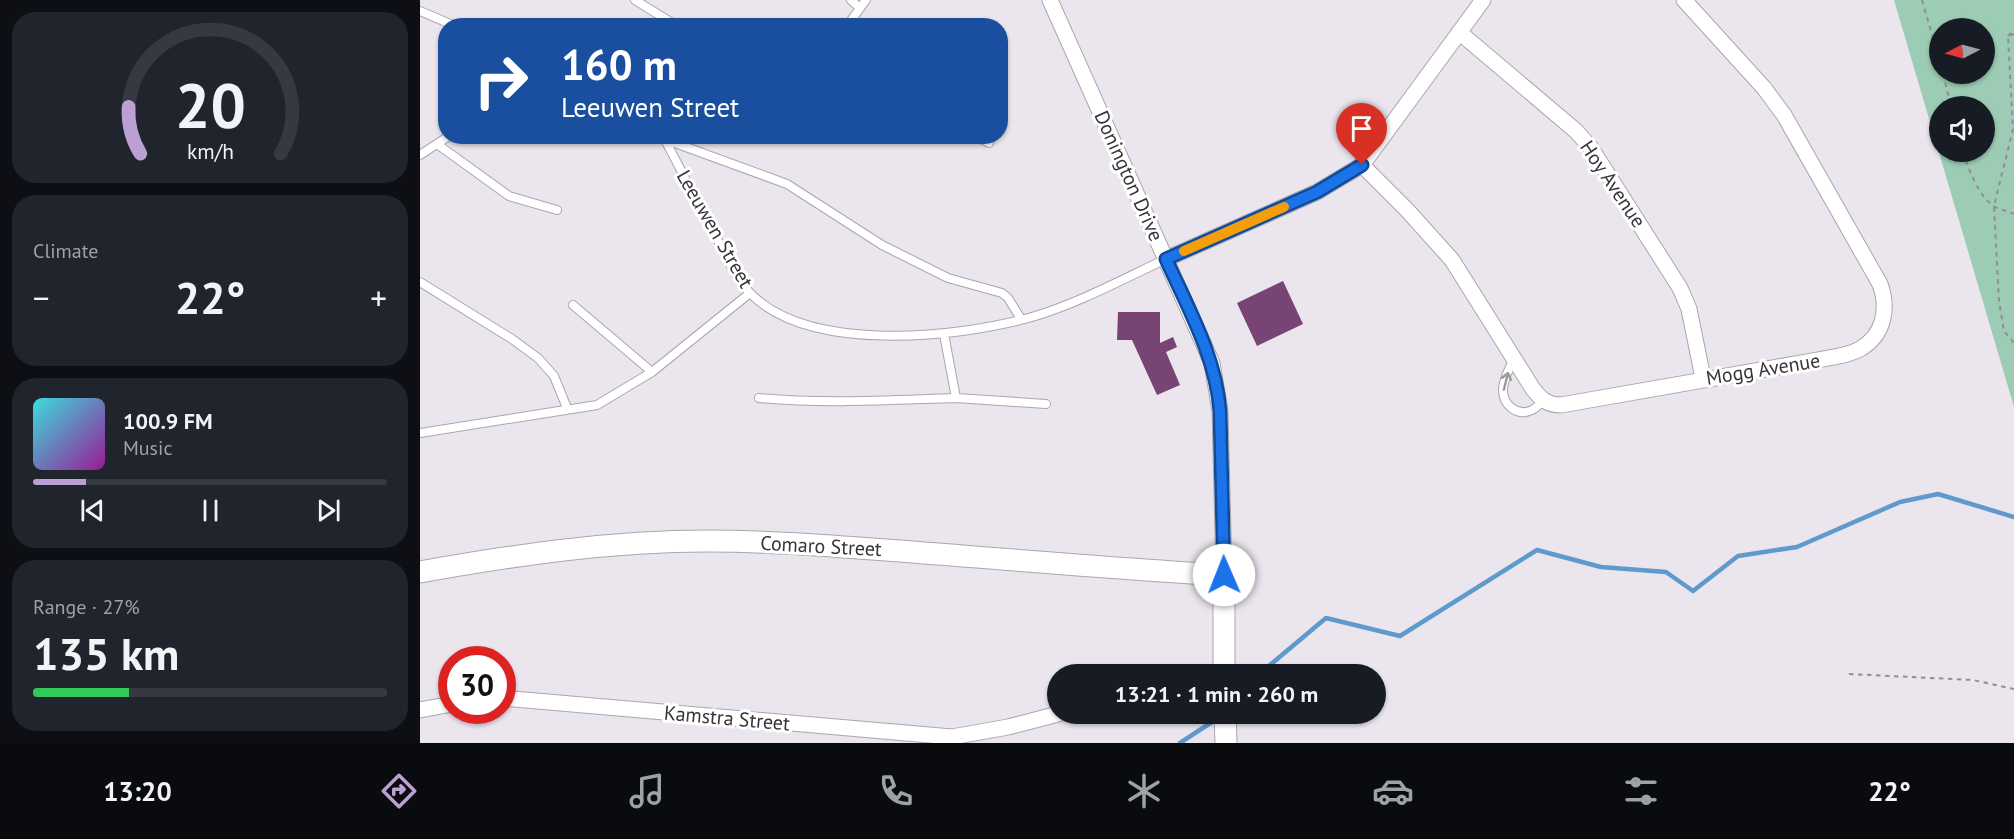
<!DOCTYPE html>
<meta charset="utf-8">
<style>
body{margin:0;font-family:"PT Sans",sans-serif;background:#20242c;color:#f1f3f6;height:100vh;display:flex;flex-direction:column;font-size:22px;white-space:nowrap}
*{box-sizing:border-box;margin:0}
p{font-size:20px;color:#9ea1a6}
.icon{flex:none;width:33px;height:33px;fill:none;stroke:currentColor;stroke-width:2;stroke-linecap:round;stroke-linejoin:round}
.map{position:relative;flex:1;overflow:hidden}
.sheet{display:flex;flex-direction:column;gap:12px;padding:12px;background:#0d0f14;width:420px}
.sheet>*{flex:none}
.guide{position:absolute;left:18px;top:18px;width:570px;height:126px;border-radius:24px;box-shadow:0 2px 4px #0004;background:#1a4fa0;color:#fff;overflow:hidden}
.needle{width:39px;rotate:264deg}
.buttons{position:absolute;left:1509px;top:18px;display:grid;gap:12px}
.buttons a{display:grid;place-items:center;width:66px;height:66px;border-radius:50%;background:#171b24;box-shadow:0 2px 4px #0004;font-size:30px}
.speed{position:absolute;left:18px;top:646px;display:flex;gap:12px;font-size:30px;font-weight:700;text-align:center}
.speed>*{display:grid;place-content:center;width:78px;height:78px;border-radius:50%;background:#171b24;box-shadow:0 2px 4px #0004;line-height:1}
.speed .limit{border:9px solid #d22;background:#fff;color:#111}
.pin{position:absolute;display:grid;place-items:center;width:51px;height:51px;color:#fff;margin:-62px -26px;border-radius:50% 50% 50% 0;rotate:-45deg;box-shadow:0 0 6px #0007}
.pin .icon{rotate:45deg}
.me{position:absolute;width:66px;margin:-33px;rotate:359deg;stroke-linejoin:round;filter:drop-shadow(0 0 4px #0008)}
.turn{display:flex;align-items:center;gap:21px;height:126px;padding:0 24px;font-size:27px}
.turn .icon{width:78px;height:78px;stroke-width:2.5}
.turn b{display:block;font-size:42px;line-height:51px}
.big{font-size:45px;font-weight:600;line-height:1.1}
.sheet .widget{flex:1;display:flex;flex-direction:column;justify-content:center;gap:9px;min-width:0;padding:0 21px;border-radius:24px;background:#20242c}
.sheet .dial{align-items:center;gap:0}
.dial svg{height:156px;overflow:visible;fill:none;stroke:#363941;stroke-width:7;stroke-linecap:round;text-anchor:middle}
.dial text{fill:#f1f3f6;stroke:none}
.song{display:flex;align-items:center;gap:18px}
.cover{width:72px;height:72px;border-radius:9px;background:linear-gradient(135deg,hsl(180 70% 55%),hsl(300 70% 35%))}
.played{height:6px;border-radius:3px;background:linear-gradient(90deg,#bba0d6 15%,#363941 15%)}
.keys{display:flex;justify-content:space-around;direction:ltr}
.heat{display:flex;justify-content:space-between;align-items:center;font-size:33px;direction:ltr}
.charge{height:9px;border-radius:4px;background:linear-gradient(90deg,#34c759 27%,#363941 0)}
.trip{position:absolute;left:627px;top:664px;width:339px;height:60px;border-radius:30px;background:#171b24;box-shadow:0 2px 4px #0004;font-weight:600;line-height:60px;text-align:center}
.tab-bar{display:flex;height:96px;justify-content:space-around;align-items:center;background:#090b0e;color:#9ea1a6}
.tab-bar .icon{width:42px;height:42px}
.tab-bar .current{color:#bba0d6}
.tab-bar b{font-size:27px;color:#f1f3f6}
main{display:flex;flex:1;min-height:0}
.map>svg:first-child{display:block}
.green{fill:#9cccb4;fill-rule:evenodd}
.lines{fill:none;stroke-linecap:round;stroke-linejoin:round}
.stream{stroke:#5f9acc;stroke-width:4.5}
.building{fill:#784473}
.lane-casing{stroke:#aba6ae;stroke-width:10}
.street-casing{stroke:#aba6ae;stroke-width:17}
.secondary-casing{stroke:#aba6ae;stroke-width:23}
.path{stroke:#938e94;stroke-width:2;stroke-dasharray:4.5 4.5;stroke-linecap:butt}
.lane{stroke:#fff;stroke-width:8}
.street{stroke:#fff;stroke-width:15}
.secondary{stroke:#fff;stroke-width:21}
.oneway{stroke:#9a9a9b}
.route-casing{stroke:#114b97;stroke-width:15}
.route{stroke:#1a73e8;stroke-width:10}
.slow{stroke:#f59e0b;stroke-width:10}
.labels{text-anchor:middle;dominant-baseline:central;stroke-width:6;stroke-linejoin:round;paint-order:stroke}
.street-label{font-size:20px;fill:#363437;stroke:#fff}
</style>
<main>
<section class="sheet">
<div class="widget dial"><svg viewBox="0 0 100 80">
<path d="M14 69A42 42 0 1 1 86 69"/>
<path d="M14 69A42 42 0 0 1 8 45" stroke="#bba0d6"/>
<text x="50" y="56" font-size="32" font-weight="700">20</text>
<text x="50" y="72" font-size="11">km/h</text>
</svg></div>
<div class="widget"><p>Climate</p>
<div class="heat"><a>−</a><b class="big">22°</b><a>+</a></div>
</div>
<div class="widget">
<div class="song"><i class="cover"></i><div><b>100.9 FM</b><p>Music</p></div></div>
<div class="played"></div>
<div class="keys"><svg class="icon" aria-label="previous" viewBox="0 0 24 24"><path d="M18 5L8 12l10 7zM5 5v14"/></svg><svg class="icon" aria-label="pause" viewBox="0 0 24 24"><path d="M8 5v14M16 5v14"/></svg><svg class="icon" aria-label="next" viewBox="0 0 24 24"><path d="M6 5l10 7-10 7zM19 5v14"/></svg></div>
</div>
<div class="widget"><p>Range · 27%</p><b class="big">135 km</b><div class="charge"></div></div>
</section>
<div class="map">
<svg width="1594" height="743" viewBox="0 0 1594 743">
<rect width="100%" height="100%" fill="#ebe5ed"/>
<path class="green" d="M1474,0H1594V407ZM1520,28H1564V74H1520ZM1520,106H1564V152H1520Z"/>
<g class="lines">
<path class="stream" d="M838,675L906,618L980,636L1117,550L1181,567L1246,572L1273,591L1318,556L1377,547L1480,502L1518,494L1594,517
M760,743L798,718"/>
</g>
<path class="building" d="M863,281L883,324L837,346L817,303Z
M698,312H740V343L753,337L757,347L746,352L760,385L737,395L712,340H697Z"/>
<g class="lines">
<g class="lane-casing">
<path id="lane" d="M215,0L257,26
M431,0L440,8
M0,11L35,26
M427,26L446,0
M243,136C261,170 278,204 296,237C306,255 314,276 329,292C388,354 537,338 612,317C659,303 703,279 746,259
M555,136L569,143
M244,139L367,184L462,245L528,278L582,293L588,298L601,319
M17,144L89,196L137,210
M0,155L29,136
M0,282L92,339L118,358L134,376L147,408
M153,305L232,372
M1094,358C1090,368 1083,379 1083,390C1083,405 1097,417 1112,410C1116,408 1120,404 1123,401
M339,398C405,404 470,400 536,398L524,334
M536,398L626,404
M0,433L177,405L232,372L330,293"/>
</g>
<g class="street-casing">
<path id="street" d="M630,0L792,363L800,411L804,575
M1039,32L1156,131L1171,148L1260,288L1269,309L1283,378
M942,165L988,211L1032,260L1113,389C1121,399 1127,405 1141,405L1398,360C1412,357 1428,356 1440,349C1464,335 1469,309 1460,284L1364,115L1344,88L1264,0
M746,259L897,192L942,165L1063,0
M82,698L532,737L588,727L638,714
M0,710L32,704"/>
</g>
<g class="secondary-casing">
<path id="secondary" d="M0,572C95,555 191,541 288,541C356,541 424,547 492,552C596,560 700,569 804,575V675
M805,714L806,743"/>
</g>
<path class="path" d="M1502,0L1520,62
M1594,34L1588,36L1593,129L1574,206L1579,301L1584,331L1594,343
M1588,36L1594,29
M1523,74L1531,106
M1543,152C1549,170 1558,196 1575,207C1581,210 1588,211 1594,214
M1429,674L1553,680L1594,689"/>
<use href="#lane" class="lane"/>
<use href="#street" class="street"/>
<use href="#secondary" class="secondary"/>
</g>
<defs><path id="oneway-shaft" d="M-6 0H5M1.5-3L5.5 0L1.5 3" fill="none" stroke-width="1.6" stroke-linecap="round" stroke-linejoin="round" transform="scale(1.5)"/></defs>
<use class="oneway" href="#oneway-shaft" transform="translate(1086 381) rotate(-76)"/>
<g class="lines">
<g class="route-casing">
<path id="route" d="M804,575L800,411C796,357 768,308 746,259L897,192L942,165"/>
</g>
<use href="#route" class="route"/>
<path class="slow" d="M764,251L864,207"/>
</g>
<g class="labels">
<g class="street-label">
<text transform="translate(709 176) rotate(66)">Donington Drive</text>
<text transform="translate(1193 184) rotate(56)">Hoy Avenue</text>
<text transform="translate(295 229) rotate(60)">Leeuwen Street</text>
<text transform="translate(1343 369) rotate(-9)">Mogg Avenue</text>
<text transform="translate(401 546) rotate(3)">Comaro Street</text>
<text transform="translate(307 718) rotate(5)">Kamstra Street</text>
</g>
</g>
</svg>
<div class="buttons">
<a><svg class="needle" viewBox="-14 -14 28 28"><path d="M0-13l5 13h-10z" fill="#e53935"/><path d="M0 13l5-13h-10z" fill="#9ea1a6"/></svg></a>
<a><svg class="icon" aria-label="sound" viewBox="0 0 24 24"><path d="M4 9h4l5-4v14l-5-4H4zM17 9q2 3 0 6"/></svg></a>
</div>
<div class="speed"><div class="limit">30</div></div>
<div class="pin" style="left:942px;top:165px;background:#d93025"><svg class="icon" aria-label="arrive" viewBox="0 0 24 24"><path d="M6 21V4h12l-3 4 3 4H6"/></svg></div>
<svg class="me" style="left:804px;top:575px" viewBox="-20 -20 40 40"><circle r="19" fill="#fff"/><path d="M0-13L10 11 0 6-10 11z" fill="#1a73e8"/></svg>
<div class="trip">13:21 · 1 min · 260 m</div>
<div class="guide">
<div class="turn"><svg class="icon" aria-label="right" viewBox="0 0 24 24"><path d="M7 20v-9h11M14 6l5 5-5 5"/></svg><div><b>160 m</b>Leeuwen Street</div></div>
</div>
</div>
</main>
<nav class="tab-bar">
<b>13:20</b>
<svg class="icon current" aria-label="directions" viewBox="0 0 24 24"><path d="M12 3l9 9-9 9-9-9zM9 14v-3h6M13 9l2 2-2 2"/></svg>
<svg class="icon" aria-label="music" viewBox="0 0 24 24"><path d="M9 18V5l10-2v13"/><circle cx="6" cy="18" r="3"/><circle cx="16" cy="16" r="3"/></svg>
<svg class="icon" aria-label="phone" viewBox="0 0 24 24"><path d="M5 4h4l2 5-3 2q2 4 5 5l2-3 5 2v4C11 20 4 13 5 4z"/></svg>
<svg class="icon" aria-label="climate" viewBox="0 0 24 24"><path d="M12 3v18M4 7l16 10M4 17L20 7"/></svg>
<svg class="icon" aria-label="car" viewBox="0 0 24 24"><path d="M5 17H2v-5l4-1 3-4h7l3 4 3 1v5h-3M9 17h6M6 11h13"/><circle cx="7" cy="17" r="2"/><circle cx="17" cy="17" r="2"/></svg>
<svg class="icon" aria-label="filters" viewBox="0 0 24 24"><path d="M4 7h16M4 17h16"/><circle cx="9" cy="7" r="2"/><circle cx="15" cy="17" r="2"/></svg>
<b>22°</b>
</nav>
